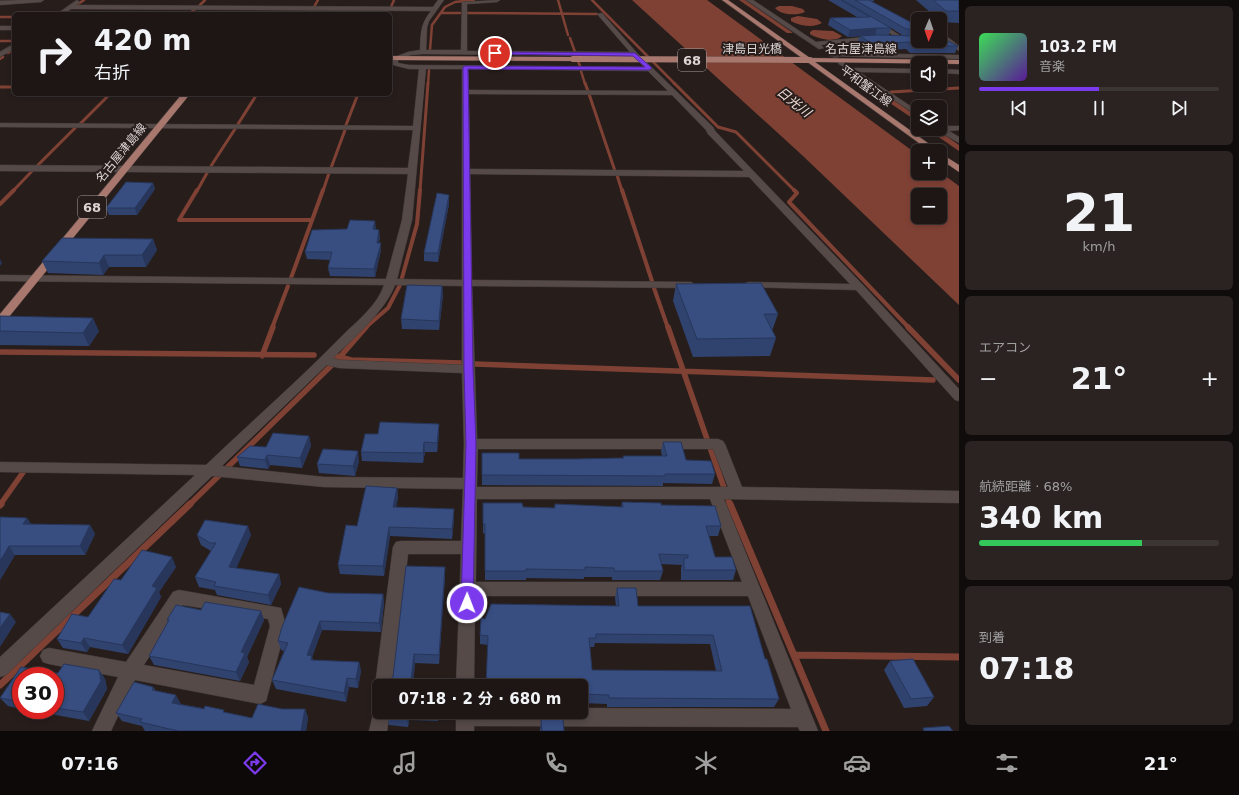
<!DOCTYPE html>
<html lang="ja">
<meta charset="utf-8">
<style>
body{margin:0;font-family:"DejaVu Sans","Noto Sans JP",sans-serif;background:#2a2322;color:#f1f3f6;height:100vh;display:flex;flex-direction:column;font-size:15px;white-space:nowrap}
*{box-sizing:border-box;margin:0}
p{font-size:13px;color:#a09fa0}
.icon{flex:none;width:22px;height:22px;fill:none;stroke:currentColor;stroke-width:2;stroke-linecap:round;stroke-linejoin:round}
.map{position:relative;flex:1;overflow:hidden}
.drawer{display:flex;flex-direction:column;gap:6px;padding:6px;background:#100c0c;width:280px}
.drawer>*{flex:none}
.top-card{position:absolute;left:12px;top:12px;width:380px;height:84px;border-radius:6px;box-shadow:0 2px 6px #0003,0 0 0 1px #3b3534;background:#1d1615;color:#f1f3f6;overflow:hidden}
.needle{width:26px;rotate:182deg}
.fabs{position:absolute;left:911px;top:12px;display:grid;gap:8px}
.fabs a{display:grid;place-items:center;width:36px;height:36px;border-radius:6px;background:#1d1615;box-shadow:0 2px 6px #0003,0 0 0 1px #3b3534;font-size:20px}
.speed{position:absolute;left:12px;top:667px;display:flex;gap:8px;font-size:20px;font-weight:700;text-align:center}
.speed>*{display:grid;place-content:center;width:52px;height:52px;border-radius:50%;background:#1d1615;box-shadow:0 2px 6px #0003,0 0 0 1px #3b3534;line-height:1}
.speed .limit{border:6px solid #d22;background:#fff;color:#111}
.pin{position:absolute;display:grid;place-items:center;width:34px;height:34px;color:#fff;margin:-17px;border:2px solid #fff;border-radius:50%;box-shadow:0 1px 4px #0007}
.me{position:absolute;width:44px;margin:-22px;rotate:1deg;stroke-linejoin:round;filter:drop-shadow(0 0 3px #0008)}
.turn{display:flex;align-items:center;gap:14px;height:84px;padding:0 16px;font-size:18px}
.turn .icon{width:52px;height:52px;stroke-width:2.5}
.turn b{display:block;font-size:28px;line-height:34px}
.big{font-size:30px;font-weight:700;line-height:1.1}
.drawer .card{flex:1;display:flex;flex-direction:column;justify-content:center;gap:6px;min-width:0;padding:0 14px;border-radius:6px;background:#2a2322}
.drawer .dial{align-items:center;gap:0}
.dial b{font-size:52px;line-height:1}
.song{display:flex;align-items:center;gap:12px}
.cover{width:48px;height:48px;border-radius:6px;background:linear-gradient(135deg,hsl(130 70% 55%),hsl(270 70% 35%))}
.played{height:4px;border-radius:2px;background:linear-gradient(90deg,#7c3aed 50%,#3b3534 50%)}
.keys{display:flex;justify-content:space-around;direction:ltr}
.heat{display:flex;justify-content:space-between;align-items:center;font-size:22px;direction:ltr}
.charge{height:6px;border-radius:3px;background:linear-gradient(90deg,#34c759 68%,#3b3534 0)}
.trip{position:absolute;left:372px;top:679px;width:216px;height:40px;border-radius:6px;background:#1d1615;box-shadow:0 2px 6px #0003,0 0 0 1px #3b3534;font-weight:700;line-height:40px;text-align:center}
.tabs{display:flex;height:64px;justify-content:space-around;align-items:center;background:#0c0908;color:#a09fa0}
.tabs .icon{width:28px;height:28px}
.tabs .on{color:#7c3aed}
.tabs b{font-size:18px;color:#f1f3f6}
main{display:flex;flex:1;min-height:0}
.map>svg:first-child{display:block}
.water{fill:#804135;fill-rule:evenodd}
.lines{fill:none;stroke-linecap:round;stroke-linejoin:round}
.stream-far4{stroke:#804135;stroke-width:2.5}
.stream-far3{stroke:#804135;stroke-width:3}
.stream-far2{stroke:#804135;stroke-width:4}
.stream-far1{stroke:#804135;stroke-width:5.5}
.stream{stroke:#804135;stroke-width:7}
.minor-tunnel{stroke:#423938;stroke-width:6;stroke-dasharray:6 3;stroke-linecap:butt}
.minor-casing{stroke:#413938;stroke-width:1}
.major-casing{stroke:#413938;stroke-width:1}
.minor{fill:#554a48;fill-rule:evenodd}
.major{fill:#a8776d;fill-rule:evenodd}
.major-bridge-casing{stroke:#413938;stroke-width:6;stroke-linecap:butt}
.major-bridge{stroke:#a8776d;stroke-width:6}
.wall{fill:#30426e;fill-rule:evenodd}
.shaded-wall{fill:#27365a}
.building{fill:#384d80;stroke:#27365a;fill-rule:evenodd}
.route{fill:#7c3aed;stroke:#51269a}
.labels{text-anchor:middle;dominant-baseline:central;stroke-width:4;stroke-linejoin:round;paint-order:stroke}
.far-street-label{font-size:12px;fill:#dcd5d4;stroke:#271e1c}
.shield{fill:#271e1c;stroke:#a69e9d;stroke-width:1}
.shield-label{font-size:13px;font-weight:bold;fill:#dcd5d4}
.far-water-label{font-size:13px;font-style:italic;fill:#f1dcd7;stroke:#271e1c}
</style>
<main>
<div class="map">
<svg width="959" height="731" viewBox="0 0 959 731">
<rect width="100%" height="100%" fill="#271e1c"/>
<path class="water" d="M632,0H707L918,155V173H940V172L959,186V305L803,156ZM918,195H940V217H918Z
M739,0H745L793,33H787Z
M779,6H792L803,9L805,12C796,16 781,15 775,8Z
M798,16L817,19L822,23C813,28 799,26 791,21V18Z
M813,30L833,31L842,36C835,43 818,39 810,34V32Z
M875,93H883L918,117V122Z
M927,129H936L959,145V151Z"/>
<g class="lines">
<path class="stream-far4" d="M558,0L568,35
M592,0L675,84
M75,6L84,0
M199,6L205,0
M314,7L318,0
M391,7L394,0
M441,13H460
M467,13L597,14
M189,14L195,9
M310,14L313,9
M0,17H14
M570,38L575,52
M0,41H14
M430,50L432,25L445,7L455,2L474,0
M8,53L14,49
M576,56L580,66
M0,59L3,57
M581,71L585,84
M428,84L429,70"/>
<path class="stream-far3" d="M585,83L588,91
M674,83L718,127L736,132L795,191
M0,87H14
M891,92L959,88
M589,94L615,171
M80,124L110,94
M238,124L257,94
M346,125L358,94
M37,166L76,127
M211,166L235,129
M331,168L345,130
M617,175L622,191
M13,191L33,170
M197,191L207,173
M323,191L329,173
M420,191L428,83"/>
<path class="stream-far2" d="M197,190L179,220H312
M622,190L652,281
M794,190L797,193L789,202L909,328
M0,204L14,190
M291,278L323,190
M654,288L668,328
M272,328L288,286
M365,328L388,308L400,285L417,224L420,190"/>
<path class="stream-far1" d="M668,327L730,505
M908,327L959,380
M0,352L314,355
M262,356L273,327
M336,356L351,360L461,363
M475,364L933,380
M0,505L24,471
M189,505L339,358L366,327"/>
<path class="stream" d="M730,504L826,731
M0,505L1,504
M794,655L959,657
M0,685L190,504"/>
<path class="minor-tunnel" d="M833,57L841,63"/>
<g class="minor-casing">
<path id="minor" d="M19,0H44L41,2L0,5V1Z
M77,0L80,2L76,5L433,7L438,0H444L429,21L427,27L426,50H461L462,2L500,0L497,2L467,4V51L630,52L597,14L602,13L637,53L713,127L715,131L863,285L959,389V401L955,400L856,290L744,287L743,285L748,282L850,284L749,177L470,174L472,280L691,282L696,285L691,288L472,286L477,439H718L723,441L725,444L742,487L959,491V503L724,499L818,731H800L798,727L474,726V731H456V712H581V708L791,709L748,596H475L474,686H456L461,554H408L393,686H379V693L378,692L375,686L393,547L396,542L401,541H461L463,489L324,487L212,476L6,675L0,677V657L195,475L0,472V462L206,465C251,422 298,381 342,336C357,321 377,306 384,285L0,281V275L386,279L402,220L408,174L0,171V165L408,168L413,130L0,127V123L413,126L419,69H409L393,65L392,58L408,52L420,50C421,33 420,25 431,11L71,9L64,14H57ZM423,54L633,56L644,67L409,65L398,63V59L411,55ZM426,69H462V280L397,279L412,220ZM468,69L648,71L668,91L469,90ZM469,94L672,95L706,130L708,134L744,171L470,169ZM395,285L462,286V365L339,360L333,358C352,340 386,310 395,285ZM327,365L339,368L462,373L464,444L463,478L324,477L222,466ZM478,449H713L728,487H477ZM477,499H710L742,582H476Z
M746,0H753L816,42L875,36L878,38L875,40L821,45L824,48L819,49Z
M875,22H879L904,38L899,39L875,24Z
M0,26H14V30H0Z
M940,37L949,38L959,46V51L945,41H940Z
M14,44V49L0,57V52Z
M831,53L959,55V59L829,56V54Z
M841,61L853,68L918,69V73L859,72L918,111V116L839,64L838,63Z
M940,69L959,70V74L940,73Z
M940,126H959V130L949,131L959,137V143L938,131L937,129H940Z
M179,590L281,608L286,626L266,701L260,704L135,680L111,731H92L118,677L49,664L43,662L40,656L43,650L49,648L126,662L173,592ZM183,605L268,619L270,626L254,685L144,665Z
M379,704V712H390L387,731H369L375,706Z"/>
</g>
<g class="major-casing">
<path id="major" d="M722,0H728L810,58L959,60V64L815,62L939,151H930Z
M390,56L573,57L576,59L573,61L390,60Z
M182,94H190L4,323L0,324V314Z
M940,153L959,165V172L940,159Z"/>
</g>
<use href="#minor" class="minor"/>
<use href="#major" class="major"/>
<g class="major-bridge-casing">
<path id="major-bridge" d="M573,59L810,60"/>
</g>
<use href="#major-bridge" class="major-bridge"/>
</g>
<path class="wall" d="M828,0H874V1H870L918,26V36L958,46L955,53H910L906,49L870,51L857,43L860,36L878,35L848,37L828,25L830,18L857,17ZM891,28L902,35H903H889Z
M916,0H959V23L942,22L940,21V19H938Z
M153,183L155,189L137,215H109L106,208Z
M449,195V204L438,262L424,261V253Z
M376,228L375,229L380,237L379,243H381V250L375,277L330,276L328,268L330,260L307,259L305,252Z
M153,239L157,250L146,267H109L103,275L48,273L42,261Z
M676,284L778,314L772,331L776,338L770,356L693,357L673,301Z
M442,286L443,295L439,330L402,329L401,319Z
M0,316L99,331L89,346L0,345Z
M378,434H439L437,452H425L423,463L362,461L361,452Z
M309,436L311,446L302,468L270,465L268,469L240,466L237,457L266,447Z
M663,442L686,460L715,474L712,484L663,483V486L482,485V453L519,459H575L623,458V456H662L661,451Z
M359,461L355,476L319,473L317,464Z
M397,488L398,497L396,507L454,509V519L452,539L390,536L384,576L340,574L338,565L357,526Z
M622,502L661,505L721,526L718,536H709L715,557L736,570L733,580H681V567L682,565L661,564L663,571L660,580H612V577H584V579L526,578V580H485V534L483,533V503L523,507L554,508L555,504L621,507Z
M0,517L27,518L31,524L90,525L95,534L85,555H15L0,580Z
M197,535H251L236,568L279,574L281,584L271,605L217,595L215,590L199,587L195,577L211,551L201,545Z
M176,567L159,592L161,597L128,654L90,647L87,652L63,648L57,639L88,617L121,580Z
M445,567V577L439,664L415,663L413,681L389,686Z
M617,588L638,606H750L765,659L779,699L774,707H607V704L581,703V686L488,645L480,644V635L485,619L616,606L615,598ZM595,643L710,644L716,671L592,670L590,647H594Z
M328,593L383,594L384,603L381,632L322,630L312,657L313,660L359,662L361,671L358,688L349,687L346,702L276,689L272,680L284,651L281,650L278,641Z
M201,610L261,611L264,620L247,657L249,662L240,681L154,665L149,656L168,622L167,620Z
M890,661L934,697L927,706L904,708L884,670Z
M64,664L99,670L105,679L107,689L89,721L28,710H55V676H21V709L8,706L0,698L21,667L54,673H58Z
M153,687L156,691L181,704H180L225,712L252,718L282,709H305L308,718L306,731H145L142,726L122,721L116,713Z
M389,712H438V721L409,720L408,727L389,725L388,717Z
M541,719L564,731H540Z"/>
<path class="shaded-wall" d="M877,28L875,35L848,37L850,30Z
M153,183L155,189L137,215L135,208Z
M449,195V204L438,262V253Z
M375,221L376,228L373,237V229Z
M379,230L380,237L377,250V243Z
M153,239L157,250L146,267L142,255Z
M381,243V250L375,277L374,269Z
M104,255L109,267L103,275L99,263Z
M0,259L2,263L0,266Z
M442,286L443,295L439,330V321Z
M93,318L99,331L89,346L83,333Z
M439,424V434L437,452V443Z
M309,436L311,446L302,468L300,458Z
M424,442L425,452L423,463V453Z
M358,451L359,461L355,476L353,466Z
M267,455L270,465L268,469L265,460Z
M397,488L398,497L394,517L393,507Z
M454,509V519L452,539V529Z
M27,518L33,527L23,524Z
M90,525L95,534L85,555L80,546Z
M248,526L251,535L233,576L229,567Z
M389,527L390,536L384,576L383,566Z
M9,546L15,555L0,580V561Z
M172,557L176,567L159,592L161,597L128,654L122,645L152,586Z
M445,567V577L439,664V655Z
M279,574L281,584L271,605L268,595Z
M383,594L384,603L381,632L379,623Z
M261,611L264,620L247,657L249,662L240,681L236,672L241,652Z
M10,614L16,622L0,647V628Z
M320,621L322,630L312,657L315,665L307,655Z
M84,638L90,647L87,652L81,643Z
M414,654L415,663L413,686L411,681Z
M359,662L361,671L358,688L356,679Z
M99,670L105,679L107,689L89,721L83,712Z
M347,678L349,687L346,702L344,693Z
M176,695L181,704L177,712L172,703Z
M305,709L308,718L306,731H301Z
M408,712L409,720L408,727L407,718Z
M437,712H438V721L437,713Z"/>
<path class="building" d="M841,0H842L891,28H877L850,30L830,18L870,17Z
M855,0H869L918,26V29H906Z
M933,0H959V11H946Z
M877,35L918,36V41H940V37L958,46H913L909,42L872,44L860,36Z
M126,182L153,183L135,208H106Z
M437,193L449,195L438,253H424Z
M350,220L375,221L373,229L379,230L377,243H381L374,269L328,268L332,252H305L312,230L347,229Z
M62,238L153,239L142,255H104L99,263L42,261Z
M761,283L778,314H764L776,338L697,339L676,284Z
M407,285L442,286L439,321L401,319Z
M0,316L93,318L83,333L0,331Z
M380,422L439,424L437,443L424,442L423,453L361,452L365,434H378Z
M273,433L309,436L300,458L267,455L265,460L237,457L250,446L266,447Z
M663,442H681L686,460L711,461L715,474H665V476L482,475V453H519V459H575L624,458L623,456H667Z
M323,449L358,451L353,466L317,464Z
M366,486L397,488L393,507L454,509L452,529L389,527L383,566L338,565L346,525L357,526Z
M622,502L661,503V505L715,506L721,526H706L715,557H732L736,570H684V558H688V555L659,554L663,571H614V568L585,567V570L526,569V571H485V524H483V503H522L523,507L555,508V504L623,507Z
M0,517L27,518L23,524L90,525L80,546H9L0,561Z
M205,520L248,526L229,567L279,574L268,595L214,586L216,582L195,577L216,543H210L197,535Z
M142,550L172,557L152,586L157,588L122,645L84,638L81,643L57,639L72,614L88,617L114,579L121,580Z
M406,566L445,567L439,655L414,654L411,681L440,682L439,686H389L390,679L393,677Z
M299,587L328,593L383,594L379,623L320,621L307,655L312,656L311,660L359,662L356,679L347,678L344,693L272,680L288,643L278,641L282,627Z
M617,588H636L638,606H750L765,659H767L779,699L609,698V695L581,694V686H486L488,636L480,635L481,618L485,619L491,604L619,606ZM596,634L713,635L722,671L592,670L589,638H596Z
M205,602L261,611L241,652L245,653L236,672L149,656L169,620H167L176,605L201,610Z
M0,612L10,614L0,628Z
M913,659L934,697L911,699L890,661Z
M64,664L99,670L101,681L83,712L55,708V676H21V702L0,698L21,667L54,673H58Z
M134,682L153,687L152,690L176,695L172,703L204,709L205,706L224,710L223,712L252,718L258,704L282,709H305L301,731H178L140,722L142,719L116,713Z
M389,712H407V718L388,717Z
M541,719H563L564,731H542Z
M949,726L953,731H924L923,728Z"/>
<path class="route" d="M495,52L635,53L652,68L649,70L468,69L473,369L476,444L473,603L471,607L467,609L462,607L461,603L466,444L464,369L463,67L465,66L645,67L633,56L493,54Z"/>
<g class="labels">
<g class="far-street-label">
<text x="752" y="49">津島日光橋</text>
<text x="861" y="49">名古屋津島線</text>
<text transform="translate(866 86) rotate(36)">平和蟹江線</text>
<text transform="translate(121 153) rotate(-51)">名古屋津島線</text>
</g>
<g class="shield">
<rect x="678" y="49" width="28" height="22" rx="3"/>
<rect x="78" y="196" width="28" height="22" rx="3"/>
</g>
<g class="shield-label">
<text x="692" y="60">68</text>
<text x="92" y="207">68</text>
</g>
<g class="far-water-label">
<text transform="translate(794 102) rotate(39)">日光川</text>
</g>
</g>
</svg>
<div class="fabs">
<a><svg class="needle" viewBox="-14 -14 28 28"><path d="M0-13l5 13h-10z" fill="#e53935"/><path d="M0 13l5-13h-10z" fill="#a09fa0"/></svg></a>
<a><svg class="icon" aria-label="sound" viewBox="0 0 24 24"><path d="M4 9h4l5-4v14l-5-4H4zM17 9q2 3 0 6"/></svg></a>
<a><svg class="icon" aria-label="layers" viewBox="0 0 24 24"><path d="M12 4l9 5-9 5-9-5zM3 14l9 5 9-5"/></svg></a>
<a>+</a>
<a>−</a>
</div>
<div class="speed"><div class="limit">30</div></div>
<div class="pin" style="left:495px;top:53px;background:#d93025"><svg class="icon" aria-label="arrive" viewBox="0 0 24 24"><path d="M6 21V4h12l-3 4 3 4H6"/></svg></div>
<svg class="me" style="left:467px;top:603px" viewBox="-20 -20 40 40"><circle r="17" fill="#7c3aed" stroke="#fff" stroke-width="3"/><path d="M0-11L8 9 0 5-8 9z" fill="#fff"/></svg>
<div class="trip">07:18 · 2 分 · 680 m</div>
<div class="top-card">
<div class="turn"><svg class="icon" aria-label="right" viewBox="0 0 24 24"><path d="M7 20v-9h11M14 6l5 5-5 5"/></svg><div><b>420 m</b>右折</div></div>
</div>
</div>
<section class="drawer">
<div class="card">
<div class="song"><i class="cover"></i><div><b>103.2 FM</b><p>音楽</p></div></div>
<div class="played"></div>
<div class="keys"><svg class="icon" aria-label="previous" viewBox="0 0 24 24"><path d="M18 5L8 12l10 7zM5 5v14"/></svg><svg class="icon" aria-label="pause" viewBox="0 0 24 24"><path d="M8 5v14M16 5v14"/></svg><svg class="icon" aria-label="next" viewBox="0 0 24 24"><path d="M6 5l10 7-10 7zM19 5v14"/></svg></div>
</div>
<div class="card dial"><b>21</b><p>km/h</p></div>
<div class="card"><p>エアコン</p>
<div class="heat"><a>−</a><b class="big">21°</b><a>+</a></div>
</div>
<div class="card"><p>航続距離 · 68%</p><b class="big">340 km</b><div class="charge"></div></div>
<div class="card"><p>到着</p><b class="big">07:18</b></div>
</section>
</main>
<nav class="tabs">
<b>07:16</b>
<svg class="icon on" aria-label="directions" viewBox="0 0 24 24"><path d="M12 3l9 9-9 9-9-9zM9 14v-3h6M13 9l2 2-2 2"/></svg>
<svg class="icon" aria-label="music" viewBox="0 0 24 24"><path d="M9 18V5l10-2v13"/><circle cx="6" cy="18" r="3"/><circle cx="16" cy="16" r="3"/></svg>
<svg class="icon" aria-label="phone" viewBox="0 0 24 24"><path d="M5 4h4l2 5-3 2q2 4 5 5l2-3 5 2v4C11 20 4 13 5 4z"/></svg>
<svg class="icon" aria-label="climate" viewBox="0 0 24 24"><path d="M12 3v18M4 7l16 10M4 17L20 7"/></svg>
<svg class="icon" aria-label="car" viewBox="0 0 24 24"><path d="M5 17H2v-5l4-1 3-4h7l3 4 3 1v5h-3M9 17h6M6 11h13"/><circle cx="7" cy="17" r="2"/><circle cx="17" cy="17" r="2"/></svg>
<svg class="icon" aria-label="filters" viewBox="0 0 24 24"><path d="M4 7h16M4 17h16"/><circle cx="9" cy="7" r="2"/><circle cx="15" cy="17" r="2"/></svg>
<b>21°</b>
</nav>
